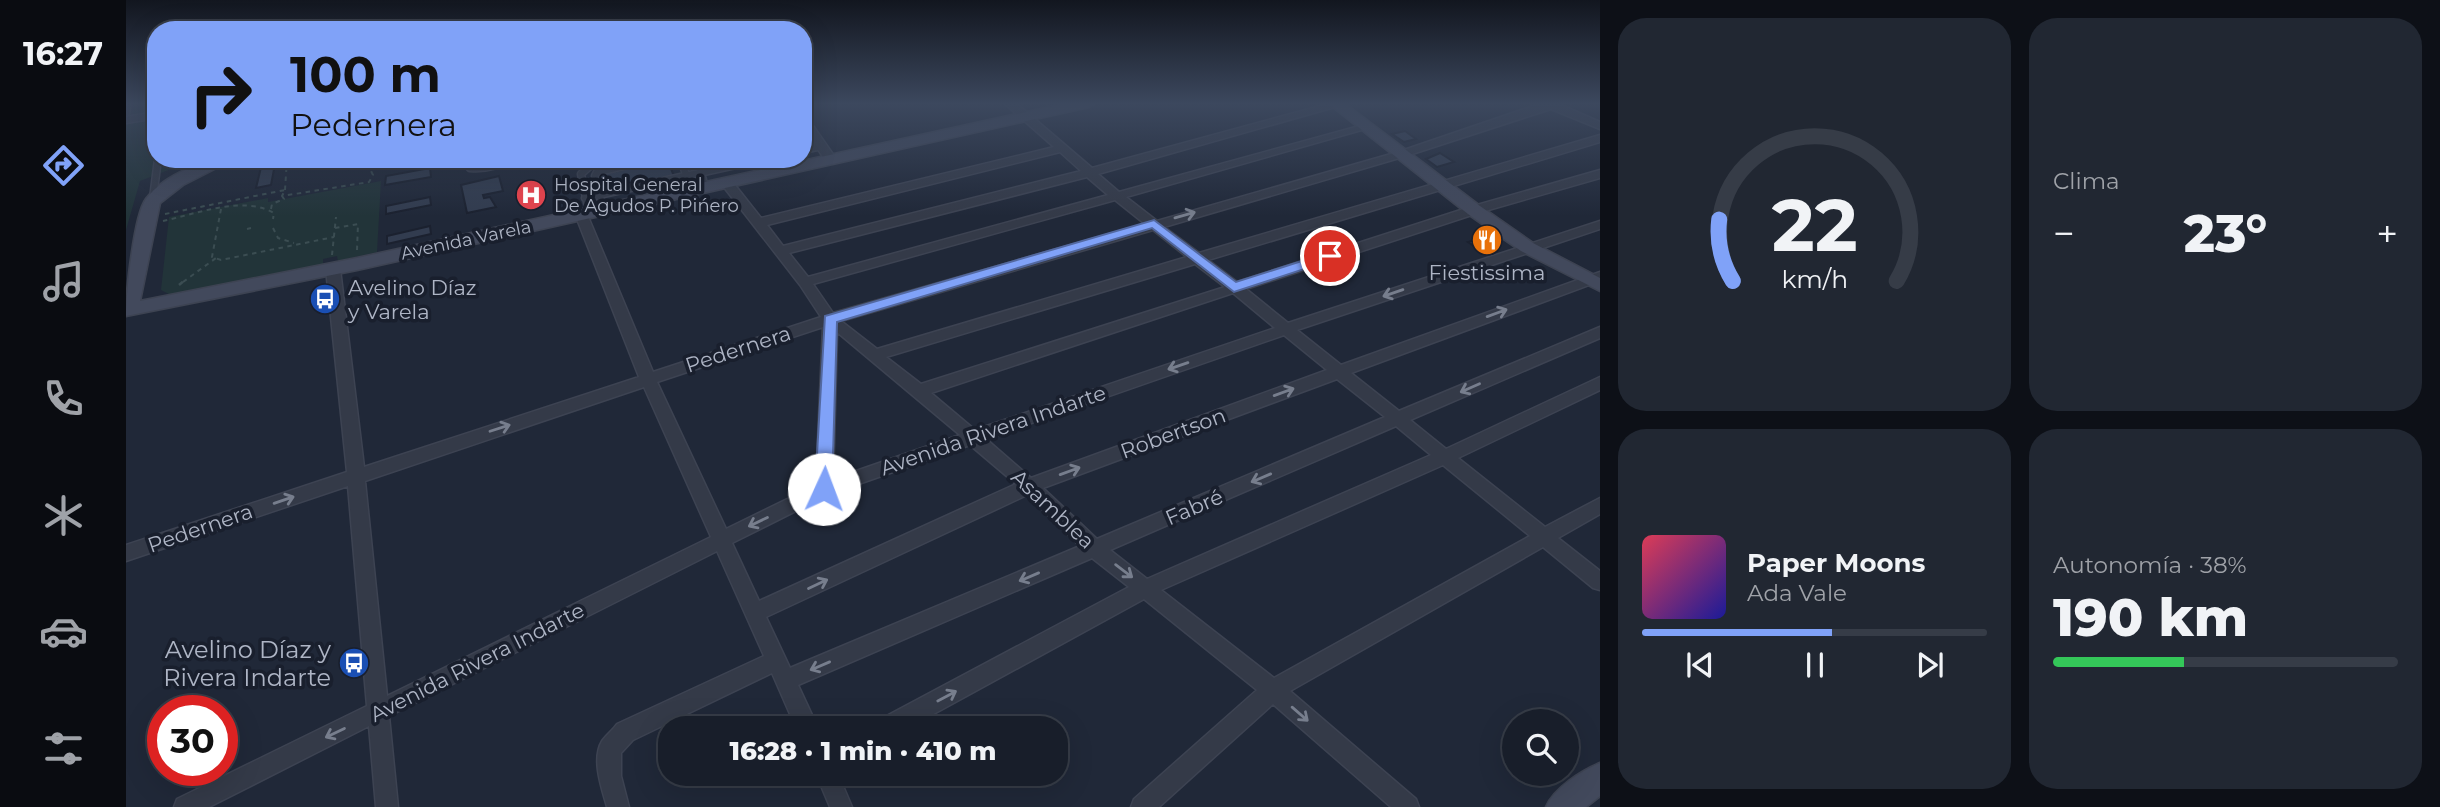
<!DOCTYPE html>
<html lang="es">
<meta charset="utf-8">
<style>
body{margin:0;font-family:Montserrat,sans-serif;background:#212732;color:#f1f3f6;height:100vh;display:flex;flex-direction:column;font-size:26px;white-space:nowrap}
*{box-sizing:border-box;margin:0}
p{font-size:23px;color:#9fa2a8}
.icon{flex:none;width:38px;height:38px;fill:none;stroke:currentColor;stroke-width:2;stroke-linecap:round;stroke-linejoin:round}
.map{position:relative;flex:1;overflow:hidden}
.panel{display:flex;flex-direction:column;gap:18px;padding:18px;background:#0d1017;width:840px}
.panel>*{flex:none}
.banner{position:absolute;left:21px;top:21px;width:665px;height:147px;border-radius:28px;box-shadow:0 7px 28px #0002,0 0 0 2px #363c47;background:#80a2f8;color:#111;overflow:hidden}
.controls{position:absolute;left:1376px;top:709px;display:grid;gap:14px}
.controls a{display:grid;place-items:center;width:77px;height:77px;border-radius:50%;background:#181e2a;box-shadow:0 7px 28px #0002,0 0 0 2px #363c47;font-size:35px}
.speed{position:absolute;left:21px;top:695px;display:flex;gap:14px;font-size:35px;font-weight:700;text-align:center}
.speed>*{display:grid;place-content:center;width:91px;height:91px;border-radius:50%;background:#181e2a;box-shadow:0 7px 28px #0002,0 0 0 2px #363c47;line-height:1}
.speed .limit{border:10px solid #d22;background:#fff;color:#111}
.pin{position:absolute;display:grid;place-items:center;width:60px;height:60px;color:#fff;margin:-30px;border:4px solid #fff;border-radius:50%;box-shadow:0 2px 7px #0007}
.me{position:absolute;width:77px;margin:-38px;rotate:2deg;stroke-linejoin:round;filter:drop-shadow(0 0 5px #0008)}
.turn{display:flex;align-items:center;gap:24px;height:147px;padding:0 28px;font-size:32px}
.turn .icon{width:91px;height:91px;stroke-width:2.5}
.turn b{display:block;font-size:49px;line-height:60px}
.big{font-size:52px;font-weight:800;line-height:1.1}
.panel .tile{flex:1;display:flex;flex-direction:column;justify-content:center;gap:10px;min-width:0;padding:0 24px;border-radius:28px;background:#212732}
.panel .dial{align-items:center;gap:0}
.dial svg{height:182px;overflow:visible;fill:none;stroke:#363c47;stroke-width:7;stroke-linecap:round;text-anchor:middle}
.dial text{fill:#f1f3f6;stroke:none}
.song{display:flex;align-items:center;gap:21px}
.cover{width:84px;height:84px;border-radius:10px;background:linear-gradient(135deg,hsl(350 70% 55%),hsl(240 70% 35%))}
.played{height:7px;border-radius:4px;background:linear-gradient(90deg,#80a2f8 55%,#363c47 55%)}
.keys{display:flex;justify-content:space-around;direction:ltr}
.heat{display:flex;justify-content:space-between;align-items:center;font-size:38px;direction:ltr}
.charge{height:10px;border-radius:5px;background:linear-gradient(90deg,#34c759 38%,#363c47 0)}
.panel .tiles{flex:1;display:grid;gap:18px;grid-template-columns:repeat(2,1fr)}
.trip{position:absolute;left:532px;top:716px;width:410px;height:70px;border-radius:28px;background:#181e2a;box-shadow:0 7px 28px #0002,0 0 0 2px #363c47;font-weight:800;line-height:70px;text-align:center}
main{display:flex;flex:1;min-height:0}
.tabs{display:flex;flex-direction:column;width:126px;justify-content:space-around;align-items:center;background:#0a0c11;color:#9fa2a8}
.tabs .icon{width:49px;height:49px}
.tabs .active{color:#80a2f8}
.tabs b{font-size:32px;color:#f1f3f6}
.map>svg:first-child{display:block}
.green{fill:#223439}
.building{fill:#323c4f;stroke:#1b212f;stroke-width:2}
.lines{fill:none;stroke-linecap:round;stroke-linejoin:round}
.lane-casing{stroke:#3d4352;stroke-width:9}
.street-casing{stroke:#3d4352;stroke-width:3}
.secondary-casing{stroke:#3d4352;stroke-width:3}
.path-far1{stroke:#3b4d52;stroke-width:2;stroke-dasharray:4.5 4.5;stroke-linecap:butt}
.path{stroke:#3b4d52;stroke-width:2.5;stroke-dasharray:5 5;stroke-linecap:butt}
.lane{stroke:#343a48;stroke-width:6}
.street{fill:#343a48;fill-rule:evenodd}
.secondary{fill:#42495c;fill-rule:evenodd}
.oneway{stroke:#777e8d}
.route{fill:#80a2f8;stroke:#5369a1;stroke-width:2}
.labels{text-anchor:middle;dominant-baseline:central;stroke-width:7;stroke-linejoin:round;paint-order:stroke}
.far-poi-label{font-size:18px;fill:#aeb5c5;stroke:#191f2d;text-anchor:start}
.far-street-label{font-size:18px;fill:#aeb5c5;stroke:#191f2d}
.poi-label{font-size:21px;fill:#aeb5c5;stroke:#191f2d}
.street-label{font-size:21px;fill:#aeb5c5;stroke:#191f2d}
.near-poi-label{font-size:24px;fill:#aeb5c5;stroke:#191f2d;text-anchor:end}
</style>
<main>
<nav class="tabs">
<b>16:27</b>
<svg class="icon active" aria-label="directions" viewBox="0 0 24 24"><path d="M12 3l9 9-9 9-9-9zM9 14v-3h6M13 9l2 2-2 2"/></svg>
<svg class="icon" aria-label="music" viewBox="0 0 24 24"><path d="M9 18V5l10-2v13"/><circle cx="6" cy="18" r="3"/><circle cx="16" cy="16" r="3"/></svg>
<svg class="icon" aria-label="phone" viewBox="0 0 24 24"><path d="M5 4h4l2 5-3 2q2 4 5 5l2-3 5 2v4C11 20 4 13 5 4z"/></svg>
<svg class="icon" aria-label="climate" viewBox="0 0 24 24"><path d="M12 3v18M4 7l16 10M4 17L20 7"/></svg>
<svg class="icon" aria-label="car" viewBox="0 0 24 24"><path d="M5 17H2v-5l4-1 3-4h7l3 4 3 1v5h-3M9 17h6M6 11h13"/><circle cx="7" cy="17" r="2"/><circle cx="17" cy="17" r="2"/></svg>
<svg class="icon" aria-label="filters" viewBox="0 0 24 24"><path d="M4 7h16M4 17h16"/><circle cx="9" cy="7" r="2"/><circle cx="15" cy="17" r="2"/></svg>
</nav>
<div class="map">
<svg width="1474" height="807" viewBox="0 0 1474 807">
<rect width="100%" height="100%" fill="#202838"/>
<path class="green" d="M0,103H30V159H71L14,181L0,230Z
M255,181L251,252L212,261L211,256L197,259V264L47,296L35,290L43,217L142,198V202Z"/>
<path class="building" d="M1279,131L1290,139L1278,142L1266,134Z
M1314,153L1328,162L1311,167L1300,159Z
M137,159H150L145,185L130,188Z
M219,159H235L238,165L223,169Z
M392,159H441L394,169Z
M541,159L548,176L501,183L502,187L477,192L471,172L490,169L491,171Z
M304,168L305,177L259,185L260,176Z
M373,176L377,191L357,195L358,198L364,197L370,207L341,213L335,185Z
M304,197L305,205L260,214V206Z
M304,226L305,234L261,244V236Z
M1367,234L1372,238V244L1354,250L1342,242Z"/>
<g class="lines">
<g class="lane-casing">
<path id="lane" d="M0,113L2,103
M0,120L30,115
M677,150L696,146
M343,159L344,168C358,169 371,167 382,159
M555,159L565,190
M571,159L579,187
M27,198L32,159
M459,198L637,159
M477,209L469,176L471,172L530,159
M463,212L455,174L472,159"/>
</g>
<g class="street-casing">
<path id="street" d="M878,103H890L966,168L1205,103L1216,105L972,174L993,192L1237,125L1246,127L1000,197L1031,221L1272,152L1416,103H1436L1435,105L1474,122V129L1425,109L1280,156L1038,227L1073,253L1474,135V142L1082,260L1111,282L1344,207L1474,170V178L1352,213L1120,289L1162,323L1474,221V229L1171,330L1215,365L1474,272V281L1225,373L1273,411L1474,327V338L1284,420L1320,449L1474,377V390L1332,458L1419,527L1474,498V514L1432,538L1474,571V590L1467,588L1417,547L1164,691L1290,799L1293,807H1265L1147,704L1033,807H1005L1008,799L1131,690L1018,599L782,728H750L753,720L1003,587L966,558L672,685L692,728H670L646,673L507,740L495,753V776L503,807H481C476,789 465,759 476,741C480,735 487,730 491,724L638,656L591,551L263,716L272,807H250L243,726L83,807H48L51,799L241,706L222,486L0,561V545L221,472L200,269L202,266H212L214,269L238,467L513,377L449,214L451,211L455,210L461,214L527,372L695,317L674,285L597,186V180H605L635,218L928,147ZM934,152L955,171L657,246L641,225ZM961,177L982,195L682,277L663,253ZM989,200L1019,224L707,313L687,284ZM1027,230L1061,257L751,349L715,321ZM1069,264L1099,287L795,384L760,357ZM1107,293L1149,328L849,430L805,393ZM697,327L690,485L600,529L531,382ZM711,332L834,435L707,479ZM1158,335L1201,370L905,478L860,439ZM1211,379L1259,417L971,539L917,488ZM518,387L585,537L261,696L239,481ZM1270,426L1305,455L1021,579L984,550ZM844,445L890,484L633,601L606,543L704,494ZM1317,465L1404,536L1148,678L1035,590ZM901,495L954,546L664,668L640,617Z
M677,116L681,117L711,160L709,162H701L699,160L677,127Z
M690,774H712L726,807H704Z"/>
</g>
<g class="secondary-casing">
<path id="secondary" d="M942,103H970L963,107L231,270L0,316C0,294 8,215 20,199C39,174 78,159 108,159L57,185L34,203L14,301L231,258Z
M1202,103H1218L1354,206L1407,243L1474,278V291L1395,251L1342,214Z
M1474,763V796L1460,807H1420C1428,788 1455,771 1474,763Z"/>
</g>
<path class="path-far1" d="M113,164L124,159
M159,190L161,159
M95,209L86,257L95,260L208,237
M145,209L146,204L158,199L156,196
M39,214L159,190L156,196L243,182L247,175L239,159
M37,221C70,214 117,195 148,213L147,219
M147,228L152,238L168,243
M209,228L232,224L231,250
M121,229L125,228
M206,255L210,217
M57,282L90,258"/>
<path class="path" d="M53,285L59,280"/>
<use href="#lane" class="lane"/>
<use href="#street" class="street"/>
<use href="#secondary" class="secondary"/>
</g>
<defs><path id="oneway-shaft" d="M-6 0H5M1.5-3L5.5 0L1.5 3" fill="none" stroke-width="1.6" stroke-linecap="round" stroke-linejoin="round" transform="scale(1.75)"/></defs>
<g class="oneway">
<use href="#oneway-shaft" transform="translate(1059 215) rotate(-16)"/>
<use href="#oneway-shaft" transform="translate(1267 293) rotate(161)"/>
<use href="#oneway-shaft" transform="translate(1371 313) rotate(-20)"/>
<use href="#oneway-shaft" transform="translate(1052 366) rotate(161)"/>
<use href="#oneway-shaft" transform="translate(1344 388) rotate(156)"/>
<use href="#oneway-shaft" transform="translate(1158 392) rotate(-20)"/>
<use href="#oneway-shaft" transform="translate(374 428) rotate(-18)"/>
<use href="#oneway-shaft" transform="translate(944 471) rotate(-20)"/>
<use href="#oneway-shaft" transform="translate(1135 478) rotate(157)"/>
<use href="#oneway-shaft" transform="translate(158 500) rotate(-19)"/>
<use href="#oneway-shaft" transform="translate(632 522) rotate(154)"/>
<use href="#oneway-shaft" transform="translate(998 571) rotate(37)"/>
<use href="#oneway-shaft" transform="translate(903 577) rotate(157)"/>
<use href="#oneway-shaft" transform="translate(692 584) rotate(-25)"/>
<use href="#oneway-shaft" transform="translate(694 666) rotate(157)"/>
<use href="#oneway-shaft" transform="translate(821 696) rotate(-28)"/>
<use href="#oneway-shaft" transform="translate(1174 714) rotate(41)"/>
<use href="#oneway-shaft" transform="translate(209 733) rotate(154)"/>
</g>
<linearGradient id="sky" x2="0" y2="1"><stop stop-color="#12161f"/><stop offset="0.48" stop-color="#3c485e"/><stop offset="1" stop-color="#3c485e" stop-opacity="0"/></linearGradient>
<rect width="1474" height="216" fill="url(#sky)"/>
<path class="route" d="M1028,220L1110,282L1204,252L1211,256L1209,259L1108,292L1026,228L711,322L706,489L704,494H692L689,489L699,316Z"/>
<defs>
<g id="hospital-disc" transform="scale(1.575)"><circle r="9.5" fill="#e0444e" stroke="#191f2d"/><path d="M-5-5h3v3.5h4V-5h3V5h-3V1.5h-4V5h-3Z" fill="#fff"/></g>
<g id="restaurant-disc" transform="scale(1.575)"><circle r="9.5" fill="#e8710a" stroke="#191f2d"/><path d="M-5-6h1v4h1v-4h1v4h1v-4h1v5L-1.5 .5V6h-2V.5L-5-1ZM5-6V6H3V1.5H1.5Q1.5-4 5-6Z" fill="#fff"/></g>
<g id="bus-disc" transform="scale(1.575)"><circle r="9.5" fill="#1a4fb4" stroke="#191f2d"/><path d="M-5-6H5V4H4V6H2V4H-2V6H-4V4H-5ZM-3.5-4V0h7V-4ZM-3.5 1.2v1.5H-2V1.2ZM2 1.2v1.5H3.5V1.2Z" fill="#fff"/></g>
</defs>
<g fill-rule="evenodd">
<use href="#hospital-disc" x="405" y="195"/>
<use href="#restaurant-disc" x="1361" y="240"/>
<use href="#bus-disc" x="199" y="299"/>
<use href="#bus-disc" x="228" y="663"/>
</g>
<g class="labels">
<g class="far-poi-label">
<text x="428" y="185">Hospital General<tspan x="428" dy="21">De Agudos P. Pińero</tspan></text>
</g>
<g class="far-street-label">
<text transform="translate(340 240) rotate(-12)">Avenida Varela</text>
</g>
<g class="poi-label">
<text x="1361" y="272">Fiestissima</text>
<text x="222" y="287" text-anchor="start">Avelino Díaz<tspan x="222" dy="24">y Varela</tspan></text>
</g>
<g class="street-label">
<text transform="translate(612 349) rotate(-18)">Pedernera</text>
<text transform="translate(867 430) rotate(-19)">Avenida Rivera Indarte</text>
<text transform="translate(1047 433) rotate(-20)">Robertson</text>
<text transform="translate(1068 507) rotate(-23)">Fabré</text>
<text transform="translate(927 509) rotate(43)">Asamblea</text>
<text transform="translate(74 528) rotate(-19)">Pedernera</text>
<text transform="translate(351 662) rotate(-27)">Avenida Rivera Indarte</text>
</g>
<g class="near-poi-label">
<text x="205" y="649">Avelino Díaz y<tspan x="205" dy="28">Rivera Indarte</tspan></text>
</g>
</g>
</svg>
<div class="controls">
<a><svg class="icon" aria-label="search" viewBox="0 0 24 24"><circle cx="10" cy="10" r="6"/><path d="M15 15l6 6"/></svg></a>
</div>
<div class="speed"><div class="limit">30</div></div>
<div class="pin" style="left:1204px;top:256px;background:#d93025"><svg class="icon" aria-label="arrive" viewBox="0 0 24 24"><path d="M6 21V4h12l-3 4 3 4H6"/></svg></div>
<svg class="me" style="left:698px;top:489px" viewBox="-20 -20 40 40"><circle r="19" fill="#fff"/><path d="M0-13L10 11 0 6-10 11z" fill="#80a2f8"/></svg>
<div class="trip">16:28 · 1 min · 410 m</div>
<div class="banner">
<div class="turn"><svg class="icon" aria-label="right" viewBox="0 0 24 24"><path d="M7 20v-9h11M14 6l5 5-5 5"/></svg><div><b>100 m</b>Pedernera</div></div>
</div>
</div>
<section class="panel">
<div class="tiles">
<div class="tile dial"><svg viewBox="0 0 100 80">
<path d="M14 69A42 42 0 1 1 86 69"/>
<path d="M14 69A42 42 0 0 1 8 42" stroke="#80a2f8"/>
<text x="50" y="56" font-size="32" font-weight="700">22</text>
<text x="50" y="72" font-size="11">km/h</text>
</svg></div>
<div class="tile"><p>Clima</p>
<div class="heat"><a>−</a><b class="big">23°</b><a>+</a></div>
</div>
<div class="tile">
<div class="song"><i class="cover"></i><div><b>Paper Moons</b><p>Ada Vale</p></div></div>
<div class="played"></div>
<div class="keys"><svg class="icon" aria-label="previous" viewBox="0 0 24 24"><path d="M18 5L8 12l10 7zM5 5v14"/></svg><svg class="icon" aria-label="pause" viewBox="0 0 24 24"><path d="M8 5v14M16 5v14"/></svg><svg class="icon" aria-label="next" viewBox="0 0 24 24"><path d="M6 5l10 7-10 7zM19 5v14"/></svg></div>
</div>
<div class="tile"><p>Autonomía · 38%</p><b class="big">190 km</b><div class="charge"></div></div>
</div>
</section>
</main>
